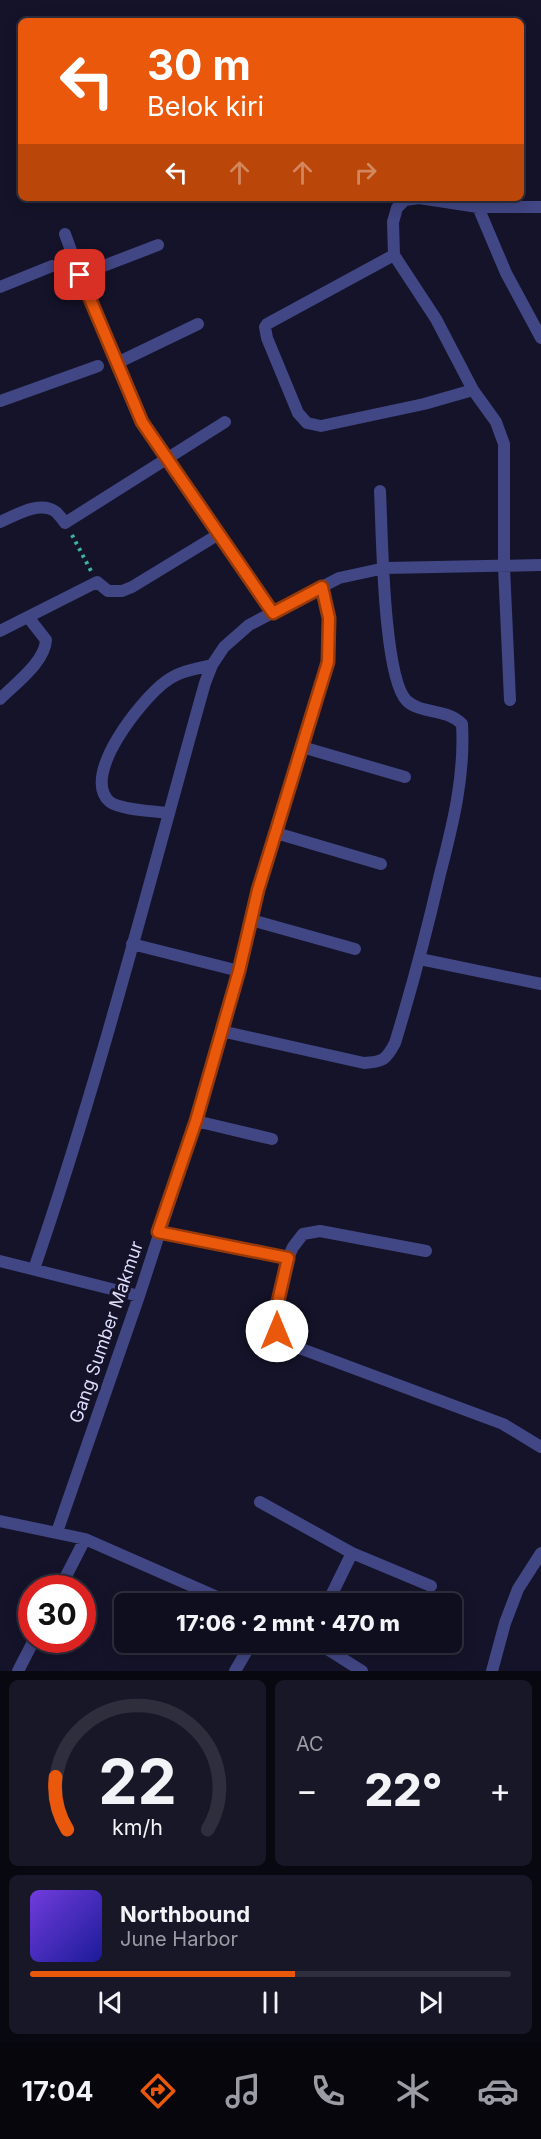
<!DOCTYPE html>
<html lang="id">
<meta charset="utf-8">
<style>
body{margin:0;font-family:Inter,sans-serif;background:#181728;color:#f1f3f6;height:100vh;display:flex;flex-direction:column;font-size:22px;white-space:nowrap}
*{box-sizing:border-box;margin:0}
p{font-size:20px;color:#9b9ca4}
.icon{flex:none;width:33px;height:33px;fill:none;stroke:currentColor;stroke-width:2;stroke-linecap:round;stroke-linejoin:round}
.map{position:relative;height:1671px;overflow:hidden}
.side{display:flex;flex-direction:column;gap:9px;padding:9px;background:#080811;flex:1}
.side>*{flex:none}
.top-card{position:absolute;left:18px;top:18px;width:506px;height:183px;border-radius:9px;box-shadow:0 3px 15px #0003,0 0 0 2px #2f2e3d;background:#ea580c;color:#fff;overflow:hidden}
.speed{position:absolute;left:18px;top:1575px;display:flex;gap:12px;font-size:30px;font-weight:700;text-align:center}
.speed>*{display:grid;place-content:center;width:78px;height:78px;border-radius:50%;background:#0f0e1f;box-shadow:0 3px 15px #0003,0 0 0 2px #2f2e3d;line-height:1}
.speed .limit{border:9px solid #d22;background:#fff;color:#111}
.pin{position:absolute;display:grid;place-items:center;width:51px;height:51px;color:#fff;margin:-26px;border-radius:12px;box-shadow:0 3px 9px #0006}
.me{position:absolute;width:66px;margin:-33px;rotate:0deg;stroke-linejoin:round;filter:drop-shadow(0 0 4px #0008)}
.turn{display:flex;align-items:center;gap:21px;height:126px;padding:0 30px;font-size:27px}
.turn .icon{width:78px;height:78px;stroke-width:2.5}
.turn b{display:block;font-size:42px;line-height:51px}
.lanes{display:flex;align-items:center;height:57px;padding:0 30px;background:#0003;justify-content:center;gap:30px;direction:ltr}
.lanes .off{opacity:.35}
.big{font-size:45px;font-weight:800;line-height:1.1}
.side .card{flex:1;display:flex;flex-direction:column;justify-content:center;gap:9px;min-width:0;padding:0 21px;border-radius:9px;background:#181728}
.side .dial{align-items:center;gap:0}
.dial svg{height:156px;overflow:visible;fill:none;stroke:#2f2e3d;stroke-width:7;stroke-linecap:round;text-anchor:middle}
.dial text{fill:#f1f3f6;stroke:none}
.song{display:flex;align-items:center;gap:18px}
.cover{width:72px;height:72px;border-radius:9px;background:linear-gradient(135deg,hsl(260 70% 55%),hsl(240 70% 35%))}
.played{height:6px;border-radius:3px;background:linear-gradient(90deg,#ea580c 55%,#2f2e3d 55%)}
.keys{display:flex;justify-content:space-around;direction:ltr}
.heat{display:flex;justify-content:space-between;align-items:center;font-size:33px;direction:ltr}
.side .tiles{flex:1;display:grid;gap:9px;grid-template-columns:1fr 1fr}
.card:last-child{grid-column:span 2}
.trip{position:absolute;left:114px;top:1593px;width:348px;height:60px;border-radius:9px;background:#0f0e1f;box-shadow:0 3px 15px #0003,0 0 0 2px #2f2e3d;font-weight:800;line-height:60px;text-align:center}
.tab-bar{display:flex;height:96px;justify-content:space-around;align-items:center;background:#06060c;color:#9b9ca4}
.tab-bar .icon{width:42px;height:42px}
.tab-bar .selected{color:#ea580c}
.tab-bar b{font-size:27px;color:#f1f3f6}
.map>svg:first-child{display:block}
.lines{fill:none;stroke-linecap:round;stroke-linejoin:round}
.path{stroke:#3ab39f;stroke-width:4;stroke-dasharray:3 4.5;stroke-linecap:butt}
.minor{stroke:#414684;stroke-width:12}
.route-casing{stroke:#983908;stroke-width:15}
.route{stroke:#ea580c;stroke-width:10}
.labels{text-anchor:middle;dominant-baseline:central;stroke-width:6;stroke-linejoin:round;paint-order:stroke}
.street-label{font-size:18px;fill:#ddddfc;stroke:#141329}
</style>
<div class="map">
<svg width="541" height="1671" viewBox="0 0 541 1671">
<rect width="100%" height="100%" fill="#141329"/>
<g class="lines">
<path class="path" d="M72,535L91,571"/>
<path class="minor" d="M478,207L506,273L541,338
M65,234L80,275L142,422L273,613
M394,255L436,319L473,390L496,422L504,444V567L510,700
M80,275L158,245
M0,287L52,266
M117,363L198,324
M473,390L424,404L321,426L307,423L298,413L267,338L265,327L267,324L394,255L393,222L397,208L405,200L419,198L478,207H541
M0,401L98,366
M0,522C16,515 40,500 56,512C59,515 63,520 65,523L225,422
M0,631L97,582L108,591H122L132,587L219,534
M0,699C15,684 45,662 46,640L28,617
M302,747L405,777
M168,813C154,811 121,810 110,802C79,776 143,698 165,682C179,671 195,669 212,665
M276,833L381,864
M251,920L355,949
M132,944L239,971
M420,959L541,984
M221,1031L364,1063C383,1062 386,1060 395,1043C412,987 427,931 440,874C453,824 465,776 462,724C446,708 421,714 407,701C383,679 382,529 380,491
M196,1121L272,1139
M158,1232L288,1258
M426,1251L320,1231L303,1234L293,1247L288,1258L274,1319L277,1331L291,1345L503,1424L541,1447
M0,1261L139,1296
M34,1269C100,1077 150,879 205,683L212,665L224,647L249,625L339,578L385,568L541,565
M260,1502L352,1553L431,1586
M0,1521L85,1539L233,1604
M57,1532L139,1296L196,1121L239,971L258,890L328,662L329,618L322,587
M60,1588L85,1539
M327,1604L352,1553
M316,1642L362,1671
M18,1671L34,1640
M235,1671L252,1642
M492,1671L505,1623L518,1589L541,1553"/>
</g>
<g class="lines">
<g class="route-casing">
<path id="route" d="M80,275L142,422L273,613L322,587L329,618L328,662L258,890L239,971L196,1121L158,1232L288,1258L274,1319L277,1331"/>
</g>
<use href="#route" class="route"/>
</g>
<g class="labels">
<g class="street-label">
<text transform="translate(106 1332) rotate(-71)">Gang Sumber Makmur</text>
</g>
</g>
</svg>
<div class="speed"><div class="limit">30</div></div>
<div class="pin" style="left:80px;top:275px;background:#d93025"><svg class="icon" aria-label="arrive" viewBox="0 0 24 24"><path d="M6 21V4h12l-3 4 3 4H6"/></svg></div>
<svg class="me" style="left:277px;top:1331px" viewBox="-20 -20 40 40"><circle r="19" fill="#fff"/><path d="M0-13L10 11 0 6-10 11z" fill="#ea580c"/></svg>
<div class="trip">17:06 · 2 mnt · 470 m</div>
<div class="top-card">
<div class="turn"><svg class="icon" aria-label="left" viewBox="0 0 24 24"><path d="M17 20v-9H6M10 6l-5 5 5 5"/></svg><div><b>30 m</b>Belok kiri</div></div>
<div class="lanes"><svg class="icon" aria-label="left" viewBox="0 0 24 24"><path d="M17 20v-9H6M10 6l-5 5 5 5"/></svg><svg class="icon off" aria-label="ahead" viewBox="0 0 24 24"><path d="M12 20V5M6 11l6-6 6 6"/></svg><svg class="icon off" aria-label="ahead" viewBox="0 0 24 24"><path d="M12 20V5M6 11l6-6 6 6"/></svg><svg class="icon off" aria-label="right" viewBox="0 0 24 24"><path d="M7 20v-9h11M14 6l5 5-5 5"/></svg></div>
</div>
</div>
<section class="side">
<div class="tiles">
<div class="card dial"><svg viewBox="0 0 100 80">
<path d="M14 69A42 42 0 1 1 86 69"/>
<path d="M14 69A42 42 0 0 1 8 42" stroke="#ea580c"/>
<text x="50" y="56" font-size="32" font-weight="700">22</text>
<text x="50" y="72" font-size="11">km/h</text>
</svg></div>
<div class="card"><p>AC</p>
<div class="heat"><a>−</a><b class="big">22°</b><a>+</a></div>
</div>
<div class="card">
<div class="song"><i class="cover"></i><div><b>Northbound</b><p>June Harbor</p></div></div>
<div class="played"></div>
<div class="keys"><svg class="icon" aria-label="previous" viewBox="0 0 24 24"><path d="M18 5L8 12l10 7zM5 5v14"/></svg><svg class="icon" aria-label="pause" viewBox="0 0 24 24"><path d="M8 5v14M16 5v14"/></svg><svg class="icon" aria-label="next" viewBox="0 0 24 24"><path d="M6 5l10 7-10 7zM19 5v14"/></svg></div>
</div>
</div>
</section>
<nav class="tab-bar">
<b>17:04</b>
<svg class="icon selected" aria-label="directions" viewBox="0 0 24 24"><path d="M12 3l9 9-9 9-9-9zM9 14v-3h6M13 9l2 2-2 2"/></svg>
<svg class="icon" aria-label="music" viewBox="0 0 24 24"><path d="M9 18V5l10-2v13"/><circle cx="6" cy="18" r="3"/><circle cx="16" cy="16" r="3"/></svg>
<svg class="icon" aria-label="phone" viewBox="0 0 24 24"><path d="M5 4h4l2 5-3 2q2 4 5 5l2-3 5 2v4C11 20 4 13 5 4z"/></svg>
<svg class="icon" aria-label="climate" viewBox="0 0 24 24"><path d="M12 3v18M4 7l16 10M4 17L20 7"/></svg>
<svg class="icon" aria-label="car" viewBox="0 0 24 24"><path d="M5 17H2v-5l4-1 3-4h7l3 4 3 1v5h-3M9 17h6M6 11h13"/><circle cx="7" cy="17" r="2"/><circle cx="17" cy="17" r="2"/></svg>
</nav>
